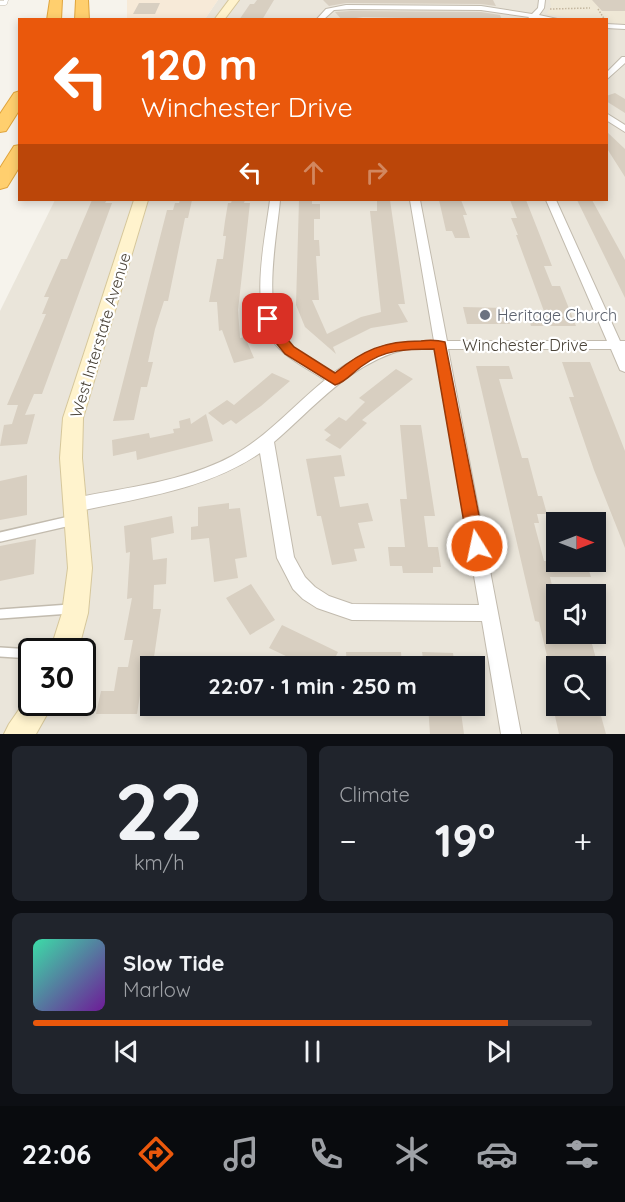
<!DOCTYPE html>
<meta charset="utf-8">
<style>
body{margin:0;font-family:Quicksand,sans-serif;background:#20242c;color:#f1f3f6;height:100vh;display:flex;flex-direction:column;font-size:22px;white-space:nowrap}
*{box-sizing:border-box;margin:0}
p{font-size:20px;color:#9ea1a6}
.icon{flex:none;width:33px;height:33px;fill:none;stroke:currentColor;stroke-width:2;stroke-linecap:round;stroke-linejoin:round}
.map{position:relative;height:734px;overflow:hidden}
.details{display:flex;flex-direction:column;gap:12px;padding:12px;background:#0d0f14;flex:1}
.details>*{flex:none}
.banner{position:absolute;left:18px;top:18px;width:590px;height:183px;border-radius:0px;box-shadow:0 3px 9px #0003;background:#ea580c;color:#fff;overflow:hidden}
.needle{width:39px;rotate:90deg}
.tools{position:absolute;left:546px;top:512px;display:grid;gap:12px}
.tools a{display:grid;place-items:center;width:60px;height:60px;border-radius:0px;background:#171b24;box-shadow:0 3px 9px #0003;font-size:30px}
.speed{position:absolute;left:18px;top:638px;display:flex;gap:12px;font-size:30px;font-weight:700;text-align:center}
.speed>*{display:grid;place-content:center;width:78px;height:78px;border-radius:50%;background:#171b24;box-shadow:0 3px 9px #0003;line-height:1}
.speed .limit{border:3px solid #111;border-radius:9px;background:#fff;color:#111}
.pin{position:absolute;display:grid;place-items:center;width:51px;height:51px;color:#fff;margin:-26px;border-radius:12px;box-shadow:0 3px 9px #0006}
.me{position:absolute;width:66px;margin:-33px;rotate:350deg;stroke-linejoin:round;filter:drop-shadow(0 0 4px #0008)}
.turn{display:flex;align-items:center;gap:21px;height:126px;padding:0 24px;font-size:27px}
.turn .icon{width:78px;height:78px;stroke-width:2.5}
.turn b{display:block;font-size:42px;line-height:51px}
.lanes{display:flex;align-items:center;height:57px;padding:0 24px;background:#0003;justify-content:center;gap:30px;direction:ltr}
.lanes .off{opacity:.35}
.big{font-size:45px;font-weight:700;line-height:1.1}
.details .tile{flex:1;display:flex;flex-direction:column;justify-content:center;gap:9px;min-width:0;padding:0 21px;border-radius:9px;background:#20242c}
.details .dial{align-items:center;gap:0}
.dial b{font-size:78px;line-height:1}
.song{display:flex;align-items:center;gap:18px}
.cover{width:72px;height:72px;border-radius:9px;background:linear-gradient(135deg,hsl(160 70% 55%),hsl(280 70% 35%))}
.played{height:6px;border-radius:3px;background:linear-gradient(90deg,#ea580c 85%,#363941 85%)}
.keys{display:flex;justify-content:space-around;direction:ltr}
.heat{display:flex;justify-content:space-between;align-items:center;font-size:33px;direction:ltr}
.details .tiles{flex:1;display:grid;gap:12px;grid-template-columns:1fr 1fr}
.tile:last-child{grid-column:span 2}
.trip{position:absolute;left:140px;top:656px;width:345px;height:60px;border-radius:0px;background:#171b24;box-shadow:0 3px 9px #0003;font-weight:700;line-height:60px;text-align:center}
.dock{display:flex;height:96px;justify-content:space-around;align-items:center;background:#090b0e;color:#9ea1a6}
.dock .icon{width:42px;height:42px}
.dock .selected{color:#ea580c}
.dock b{font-size:27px;color:#f1f3f6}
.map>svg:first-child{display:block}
.residential{fill:#eae5da;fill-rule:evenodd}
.commercial{fill:#f7ead8}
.education{fill:#efe8d6}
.building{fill:#d8cfc1}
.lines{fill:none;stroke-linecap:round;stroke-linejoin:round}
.lane-far1-casing{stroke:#c2bbae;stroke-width:5}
.lane-casing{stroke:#c2bbae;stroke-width:12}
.street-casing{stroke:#c2bbae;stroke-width:2}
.secondary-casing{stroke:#d6c79b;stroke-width:2}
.highway-casing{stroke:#e0a43c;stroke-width:2}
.path{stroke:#c4b79f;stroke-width:1.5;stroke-dasharray:1.5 1.5;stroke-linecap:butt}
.lane-far1{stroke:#fff;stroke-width:4}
.lane{stroke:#fff;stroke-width:9}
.street{fill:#fff;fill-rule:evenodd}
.secondary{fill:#fff3cd;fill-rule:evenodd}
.highway{fill:#ffcf6e;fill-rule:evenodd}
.route{fill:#ea580c;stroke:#983908;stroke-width:1.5}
.worship-dot{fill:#6b7280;stroke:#fff;stroke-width:2}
.labels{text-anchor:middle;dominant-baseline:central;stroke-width:4.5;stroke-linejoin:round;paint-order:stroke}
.worship-label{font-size:16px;fill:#5b616d;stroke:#fff;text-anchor:start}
.street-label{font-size:16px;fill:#4b4439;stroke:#fff}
</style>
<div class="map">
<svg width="625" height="734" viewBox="0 0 625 734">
<rect width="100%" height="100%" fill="#f6f3ec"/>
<path class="residential" d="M218,0H625V734H0V311L55,200H606V20L205,19ZM556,522H596V561H556ZM556,594H596V633H556ZM32,651H82V702H32ZM150,666H474V705H150ZM556,666H596V705H556Z"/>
<path class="commercial" d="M127,0H218L205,19L127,20Z"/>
<path class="education" d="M550,0H625V24L606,23V20L580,19L546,14L551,8Z"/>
<path class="building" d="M257,0H274L262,20H239L250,4H254Z
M323,0H493L496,6L481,4L346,3L329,6Z
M592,0H625V11H602Z
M139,3H160L155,14H133Z
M351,11L481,12L500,15L502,20L363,17L342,20L335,12Z
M615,93L625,99V113L606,101V96Z
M606,131L625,149V177L606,147Z
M92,200H107L105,203H112L42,394H34L25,415L35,414L27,444L0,446L4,425L12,424L18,405H7L46,314H42L49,297H44L61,259H67Z
M180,200H192L188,218H185L168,301H164L155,329L148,362H153L147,387H141L134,420L113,421L167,210H173L175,203H179Z
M232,200H245L244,203H250L238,310L240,338L245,337L254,358L234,363L222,330L219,331L217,302H209L217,259H223L226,236H223L225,221L228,203H231Z
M299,200H312V204H320V219H314V240H319L320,256H316L319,300H312L327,334L361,317L381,312L370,211H377V200H390L405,304H398L408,322L371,328L333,347L336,354L305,327L296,305Z
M439,200H461L467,215H463L470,238H455L452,231H446Z
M510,200H526L552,266H544L552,286H560L576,326H531L527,314H545L516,235H518L511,218H517Z
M577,200H592L625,260V298Z
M463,307L505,308L510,324H467Z
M562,362H590L625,451V548L594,470L569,397H574Z
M476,366H509L513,379H499L522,458H528L538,496H542L547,514H537L539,523H534L544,561H586L591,577H550L556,602V633H577L580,644H592L598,666H562L559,656H547L539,622L535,621Z
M396,369L413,379L362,420L367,423L340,449L325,440L331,435L324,430L339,417L346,421L365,402L359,398Z
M272,373L290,381L261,406L236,424L231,420L223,425L208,413L227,400L234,405Z
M206,414L213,441L137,460L136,451L113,456L112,440L149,433L150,438L174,433L173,429L180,428L179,421L190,418L191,424Z
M400,425H421L435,516H424L428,547H438L441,567H433V573H403L402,566H390L388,547H405L400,499H407Z
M341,455L345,476L334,477L340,507L368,503L373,521L358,523L365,548L354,549L357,561L332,565L321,516H317L306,459Z
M27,475V515L0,520V481Z
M229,503V509L240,508L247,557L235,559L238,578L214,582L209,538L191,540V527L198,526V507Z
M172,516L174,533L151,538L153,560L167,558L166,584L154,585L153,609H161L154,657H146L137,714H96L101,691H114L118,667H128L133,640H124L132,598L127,599L130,552L126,553L124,526Z
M36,539L34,574L0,581V546Z
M251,584L275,620L250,635L226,598Z
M282,625L338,652L331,666H307L269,648Z
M346,652H401L402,666H347Z
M422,652L453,653L455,666H424Z
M156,705H178L177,716H155Z
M428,705H460L464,734H430Z
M566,705H598L606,734H559L555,716H569Z"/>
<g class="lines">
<g class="lane-far1-casing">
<path id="lane-far1" d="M0,3H5L6,0"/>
</g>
<g class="lane-casing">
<path id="lane" d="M0,537L74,520
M0,614L70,609
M0,652L32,654"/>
</g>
<g class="street-casing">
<path id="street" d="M539,0H545L544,8L539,15L562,20H527L529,17L481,10L351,9L334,10L323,20H316L326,9L346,5L481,6L532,14L538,8Z
M606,24L625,25V29L606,28Z
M622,57H625V63L606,80V73Z
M606,113L625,125V132L606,120Z
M270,200H280C277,236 262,307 284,338C295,353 317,363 333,373C368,349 392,341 434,341L410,200H420L447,341H607L546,200H556L620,341H625V372L620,370L611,349H448L521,734H501L482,621L352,620L317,608L303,599L293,589L277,558L260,453C206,490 138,498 75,512L69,510L67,505L69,500L75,498C127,487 184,482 232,456C267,437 294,405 325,380C308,369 289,360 276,345C248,312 265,240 270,200ZM406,349H435L479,605L352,604L329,596L315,587L305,577L294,557L274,442C316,406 350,363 406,349Z"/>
</g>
<g class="secondary-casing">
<path id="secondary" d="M229,0H239L224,20H214Z
M134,200H148L83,418L82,458L92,568L88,613L78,651H50L62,613L68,568L60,458L63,418Z
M32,691V702H54L36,734H4L9,724Z"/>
</g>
<g class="highway-casing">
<path id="highway" d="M50,0H62L61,20H47Z
M76,0H88L89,20H75Z
M20,91V109L6,131L0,132V114L14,93Z
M20,145V166L7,187L0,189V168L14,146Z"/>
</g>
<path class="path" d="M550,9L590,8
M598,9L605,20"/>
<use href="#lane-far1" class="lane-far1"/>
<use href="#lane" class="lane"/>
<use href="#street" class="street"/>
<use href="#secondary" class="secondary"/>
<use href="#highway" class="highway"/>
</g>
<path class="route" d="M268,315L273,316L279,329L294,347L335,373C363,350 384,341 421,341C429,340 437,340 445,342L485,546L483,551L477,553L471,551L468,546L434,349C408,349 384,349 362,366C353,372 346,382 335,385L285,354L268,333L262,319Z"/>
<circle class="worship-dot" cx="485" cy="315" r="6"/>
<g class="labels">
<g class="worship-label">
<text x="497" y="315">Heritage Church</text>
</g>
<g class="street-label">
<text transform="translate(100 335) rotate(-73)">West Interstate Avenue</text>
<text x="525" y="345">Winchester Drive</text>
</g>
</g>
</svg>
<div class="tools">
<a><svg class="needle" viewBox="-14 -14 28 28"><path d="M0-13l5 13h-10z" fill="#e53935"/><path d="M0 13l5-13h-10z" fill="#9ea1a6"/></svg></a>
<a><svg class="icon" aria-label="sound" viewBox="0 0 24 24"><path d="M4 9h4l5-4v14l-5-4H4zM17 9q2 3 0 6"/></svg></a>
<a><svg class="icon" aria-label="search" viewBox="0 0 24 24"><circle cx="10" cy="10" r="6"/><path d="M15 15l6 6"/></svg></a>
</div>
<div class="speed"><div class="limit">30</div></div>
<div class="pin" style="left:268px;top:319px;background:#d93025"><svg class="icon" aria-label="arrive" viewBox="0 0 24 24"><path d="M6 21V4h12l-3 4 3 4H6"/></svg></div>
<svg class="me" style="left:477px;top:546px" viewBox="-20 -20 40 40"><circle r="17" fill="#ea580c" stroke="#fff" stroke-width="3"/><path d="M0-11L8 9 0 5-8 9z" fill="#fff"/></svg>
<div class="trip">22:07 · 1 min · 250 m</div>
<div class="banner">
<div class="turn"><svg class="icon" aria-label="left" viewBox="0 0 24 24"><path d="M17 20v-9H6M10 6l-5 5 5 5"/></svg><div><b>120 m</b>Winchester Drive</div></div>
<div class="lanes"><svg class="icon" aria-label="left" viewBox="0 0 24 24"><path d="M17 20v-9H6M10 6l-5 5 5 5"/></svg><svg class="icon off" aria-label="ahead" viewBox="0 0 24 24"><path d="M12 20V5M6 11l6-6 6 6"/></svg><svg class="icon off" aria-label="right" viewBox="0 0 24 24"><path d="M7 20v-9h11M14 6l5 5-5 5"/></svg></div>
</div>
</div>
<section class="details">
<div class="tiles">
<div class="tile dial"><b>22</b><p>km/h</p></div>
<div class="tile"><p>Climate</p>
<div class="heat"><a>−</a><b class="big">19°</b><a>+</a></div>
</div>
<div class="tile">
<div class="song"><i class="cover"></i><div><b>Slow Tide</b><p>Marlow</p></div></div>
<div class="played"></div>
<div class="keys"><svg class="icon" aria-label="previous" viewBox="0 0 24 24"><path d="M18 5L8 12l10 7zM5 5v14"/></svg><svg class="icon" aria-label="pause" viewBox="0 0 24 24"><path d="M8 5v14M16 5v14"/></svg><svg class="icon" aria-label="next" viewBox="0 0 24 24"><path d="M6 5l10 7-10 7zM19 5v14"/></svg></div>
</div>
</div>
</section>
<nav class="dock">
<b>22:06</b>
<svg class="icon selected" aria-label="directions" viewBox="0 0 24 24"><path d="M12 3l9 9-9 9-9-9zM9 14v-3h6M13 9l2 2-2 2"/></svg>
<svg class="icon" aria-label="music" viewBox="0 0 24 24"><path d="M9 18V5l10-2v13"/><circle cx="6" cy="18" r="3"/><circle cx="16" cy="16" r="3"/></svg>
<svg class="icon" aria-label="phone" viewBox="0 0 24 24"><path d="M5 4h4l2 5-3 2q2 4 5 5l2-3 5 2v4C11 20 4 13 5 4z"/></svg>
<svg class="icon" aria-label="climate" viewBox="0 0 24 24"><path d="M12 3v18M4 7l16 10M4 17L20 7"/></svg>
<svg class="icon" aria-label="car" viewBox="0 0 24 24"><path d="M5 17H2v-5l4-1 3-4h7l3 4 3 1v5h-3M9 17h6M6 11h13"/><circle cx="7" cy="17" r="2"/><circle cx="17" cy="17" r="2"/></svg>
<svg class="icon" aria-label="filters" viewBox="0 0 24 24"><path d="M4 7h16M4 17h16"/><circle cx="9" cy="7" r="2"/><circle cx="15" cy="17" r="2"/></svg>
</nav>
